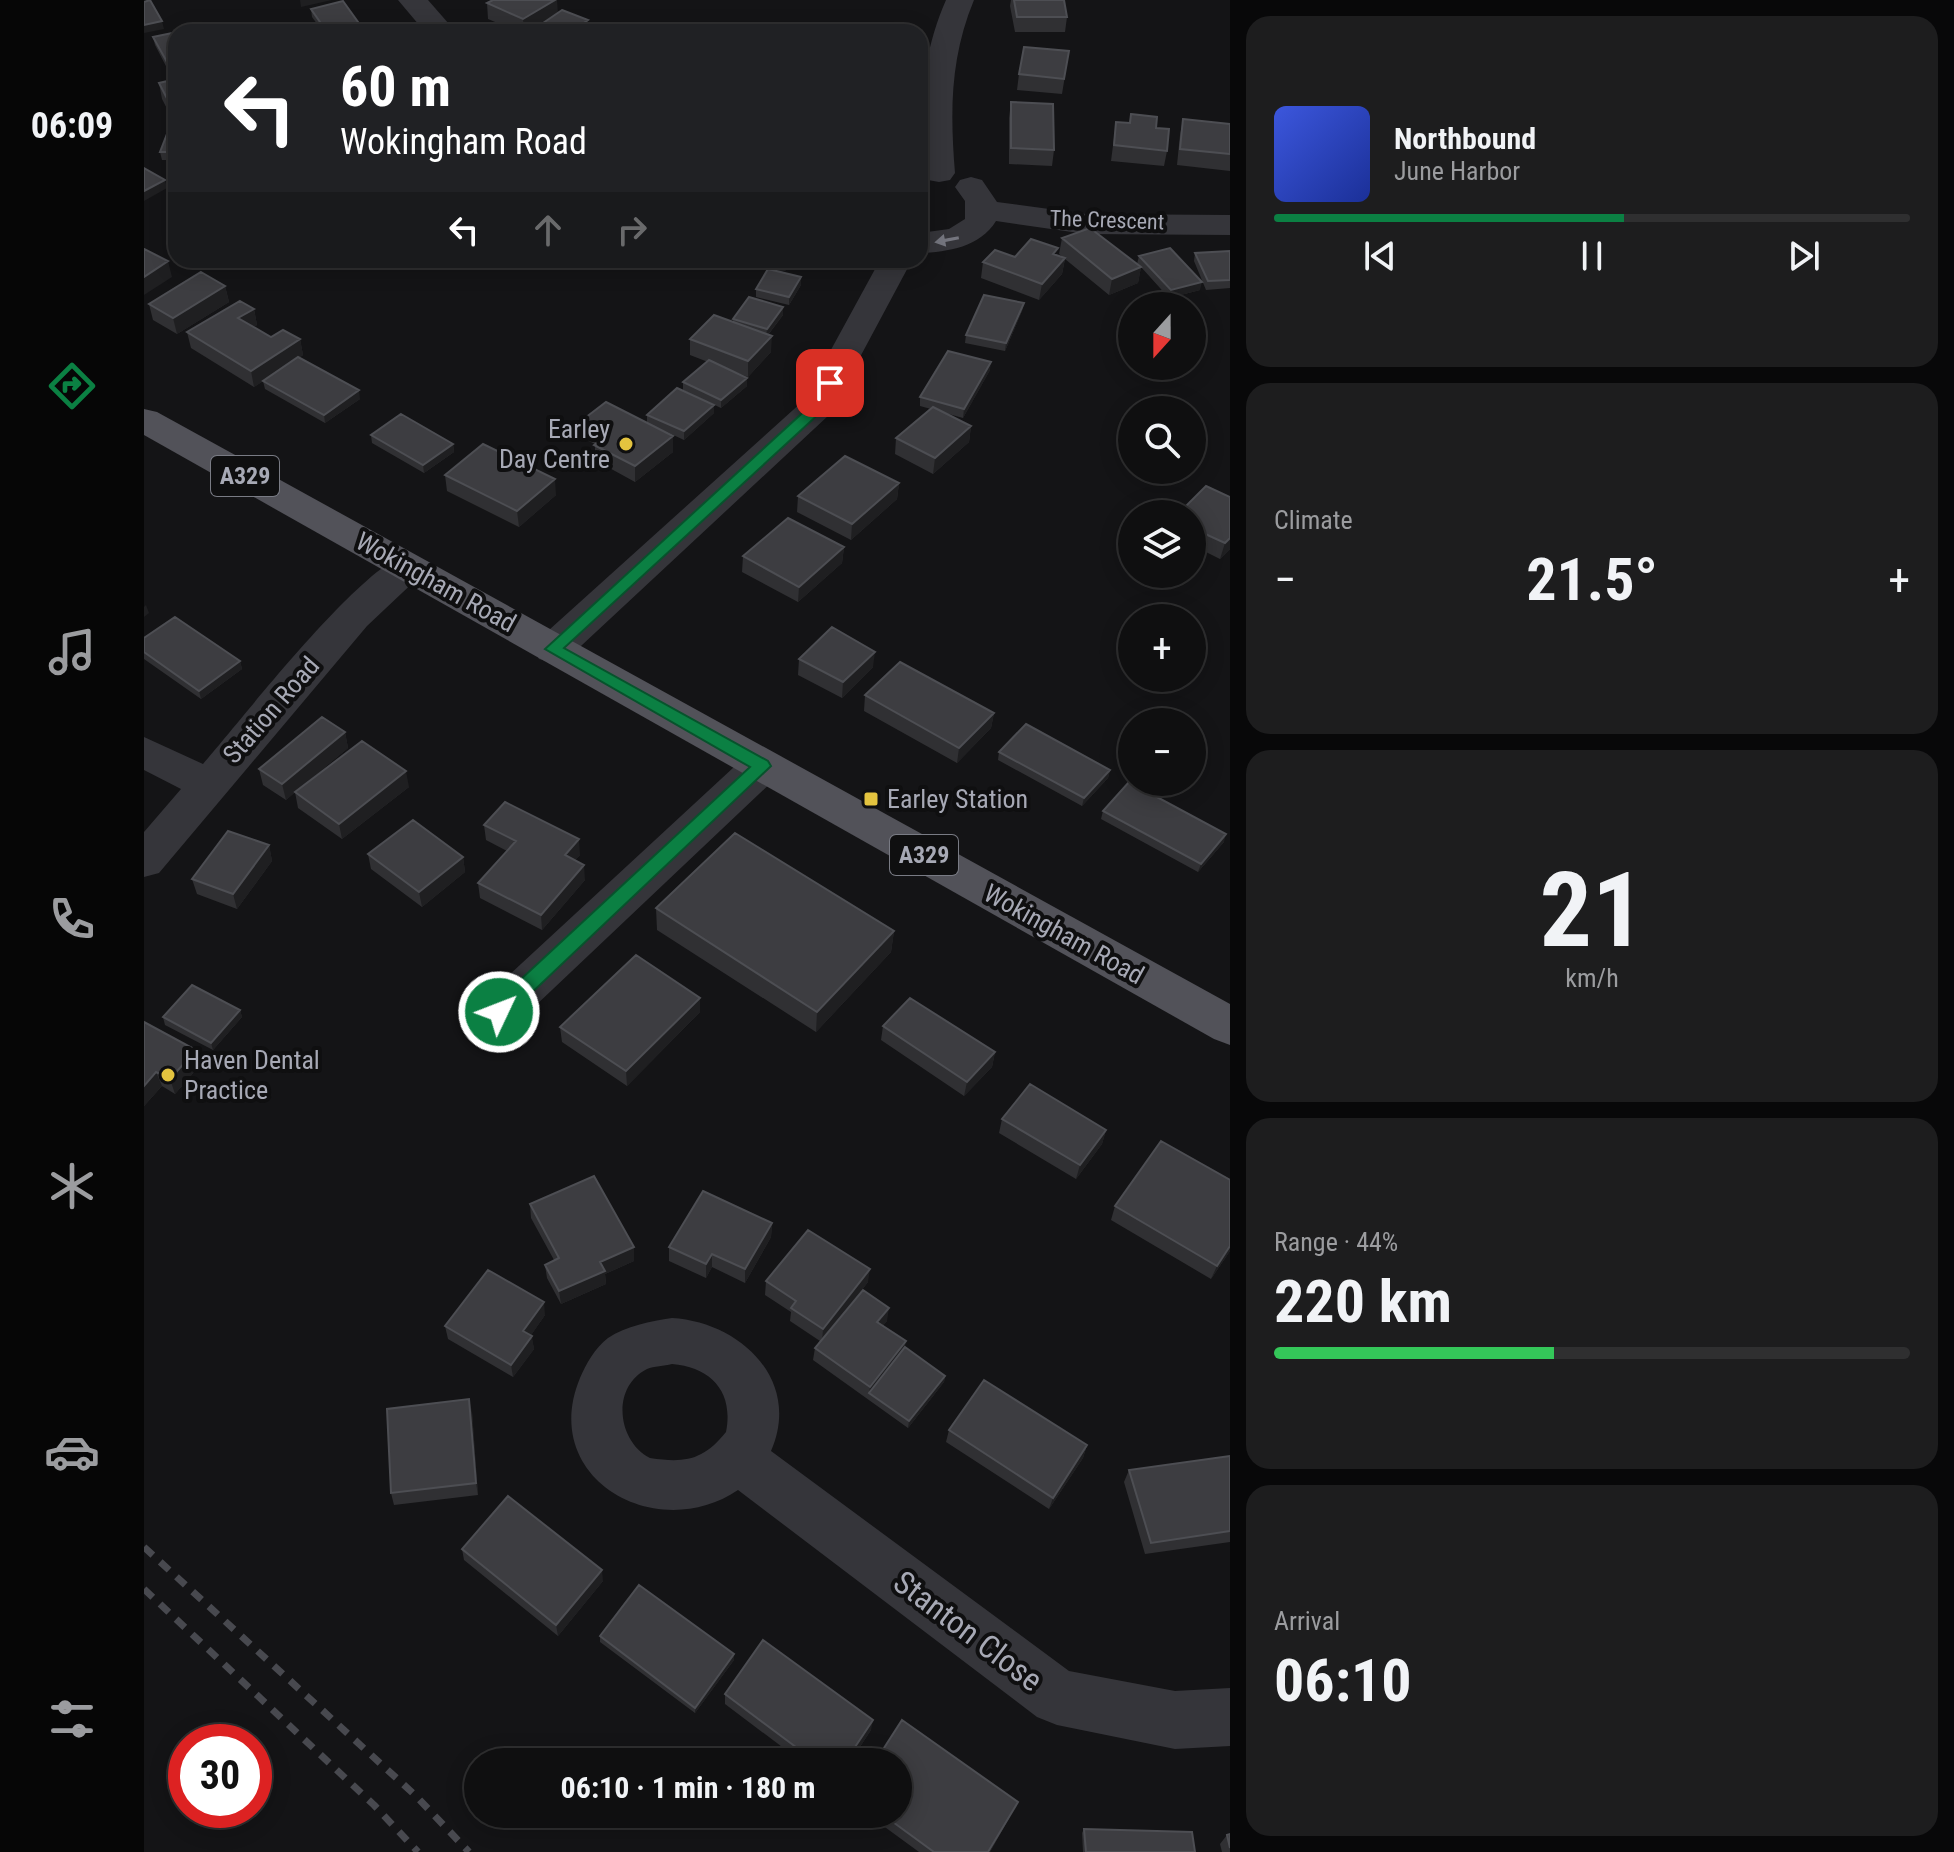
<!DOCTYPE html>
<meta charset="utf-8">
<style>
body{margin:0;font-family:"Roboto Condensed",sans-serif;background:#1d1d1e;color:#f1f3f6;height:100vh;display:flex;flex-direction:column;font-size:30px;white-space:nowrap}
*{box-sizing:border-box;margin:0}
p{font-size:26px;color:#9b9c9f}
.icon{flex:none;width:44px;height:44px;fill:none;stroke:currentColor;stroke-width:2;stroke-linecap:round;stroke-linejoin:round}
.map{position:relative;flex:1;overflow:hidden}
.details{display:flex;flex-direction:column;gap:16px;padding:16px;background:#080809;width:724px}
.details>*{flex:none}
.hud{position:absolute;left:24px;top:24px;width:760px;height:244px;border-radius:24px;box-shadow:0 4px 20px #0003,0 0 0 2px #2f2f30;background:#202124;color:#fff;overflow:hidden}
.needle{width:52px;rotate:201deg}
.fabs{position:absolute;left:974px;top:292px;display:grid;gap:16px}
.fabs a{display:grid;place-items:center;width:88px;height:88px;border-radius:50%;background:#0f0f10;box-shadow:0 4px 20px #0003,0 0 0 2px #2f2f30;font-size:40px}
.speed{position:absolute;left:24px;top:1724px;display:flex;gap:16px;font-size:40px;font-weight:700;text-align:center}
.speed>*{display:grid;place-content:center;width:104px;height:104px;border-radius:50%;background:#0f0f10;box-shadow:0 4px 20px #0003,0 0 0 2px #2f2f30;line-height:1}
.speed .limit{border:12px solid #d22;background:#fff;color:#111}
.pin{position:absolute;display:grid;place-items:center;width:68px;height:68px;color:#fff;margin:-34px;border-radius:16px;box-shadow:0 4px 12px #0006}
.me{position:absolute;width:88px;margin:-44px;rotate:47deg;stroke-linejoin:round;filter:drop-shadow(0 0 6px #0008)}
.turn{display:flex;align-items:center;gap:28px;height:168px;padding:0 40px;font-size:36px}
.turn .icon{width:104px;height:104px;stroke-width:2.5}
.turn b{display:block;font-size:56px;line-height:68px}
.lanes{display:flex;align-items:center;height:76px;padding:0 40px;background:#0003;justify-content:center;gap:40px;direction:ltr}
.lanes .off{opacity:.35}
.big{font-size:60px;font-weight:700;line-height:1.1}
.details .card{flex:1;display:flex;flex-direction:column;justify-content:center;gap:12px;min-width:0;padding:0 28px;border-radius:24px;background:#1d1d1e}
.details .dial{align-items:center;gap:0}
.dial b{font-size:104px;line-height:1}
.song{display:flex;align-items:center;gap:24px}
.cover{width:96px;height:96px;border-radius:12px;background:linear-gradient(135deg,hsl(230 70% 55%),hsl(230 70% 35%))}
.played{height:8px;border-radius:4px;background:linear-gradient(90deg,#0b8043 55%,#2f2f30 55%)}
.keys{display:flex;justify-content:space-around;direction:ltr}
.heat{display:flex;justify-content:space-between;align-items:center;font-size:44px;direction:ltr}
.charge{height:12px;border-radius:6px;background:linear-gradient(90deg,#34c759 44%,#2f2f30 0)}
.trip{position:absolute;left:320px;top:1748px;width:448px;height:80px;border-radius:40px;background:#0f0f10;box-shadow:0 4px 20px #0003,0 0 0 2px #2f2f30;font-weight:700;line-height:80px;text-align:center}
main{display:flex;flex:1;min-height:0}
.dock{display:flex;flex-direction:column;width:144px;justify-content:space-around;align-items:center;background:#060606;color:#9b9c9f}
.dock .icon{width:56px;height:56px}
.dock .selected{color:#0b8043}
.dock b{font-size:36px;color:#f1f3f6}
.map>svg:first-child{display:block}
.lines{fill:none;stroke-linecap:round;stroke-linejoin:round}
.minor{fill:#35353a;fill-rule:evenodd}
.primary{fill:#525259;fill-rule:evenodd}
.rail{stroke:#48494f;stroke-width:7;stroke-dasharray:12 10;stroke-linecap:butt}
.wall{fill:#303033}
.shaded-wall{fill:#1f1f21}
.building{fill:#3d3d41;stroke:#4d4e53;stroke-width:2}
.oneway{fill:#74757e}
.route{fill:#0b8043;stroke:#07532c;stroke-width:2}
.poi-dot{fill:#e3c33f;stroke:#0f0f10;stroke-width:3}
.labels{text-anchor:middle;dominant-baseline:central;stroke-width:8;stroke-linejoin:round;paint-order:stroke}
.far-street-label{font-size:22px;fill:#a7a9b5;stroke:#0f0f10}
.shield{fill:#0f0f10;stroke:#797b84;stroke-width:2}
.shield-label{font-size:24px;font-weight:bold;fill:#a7a9b5}
.poi-label{font-size:26px;fill:#a7a9b5;stroke:#0f0f10;text-anchor:start}
.street-label{font-size:26px;fill:#a7a9b5;stroke:#0f0f10}
.near-street-label{font-size:32px;fill:#a7a9b5;stroke:#0f0f10}
</style>
<main>
<nav class="dock">
<b>06:09</b>
<svg class="icon selected" aria-label="directions" viewBox="0 0 24 24"><path d="M12 3l9 9-9 9-9-9zM9 14v-3h6M13 9l2 2-2 2"/></svg>
<svg class="icon" aria-label="music" viewBox="0 0 24 24"><path d="M9 18V5l10-2v13"/><circle cx="6" cy="18" r="3"/><circle cx="16" cy="16" r="3"/></svg>
<svg class="icon" aria-label="phone" viewBox="0 0 24 24"><path d="M5 4h4l2 5-3 2q2 4 5 5l2-3 5 2v4C11 20 4 13 5 4z"/></svg>
<svg class="icon" aria-label="climate" viewBox="0 0 24 24"><path d="M12 3v18M4 7l16 10M4 17L20 7"/></svg>
<svg class="icon" aria-label="car" viewBox="0 0 24 24"><path d="M5 17H2v-5l4-1 3-4h7l3 4 3 1v5h-3M9 17h6M6 11h13"/><circle cx="7" cy="17" r="2"/><circle cx="17" cy="17" r="2"/></svg>
<svg class="icon" aria-label="filters" viewBox="0 0 24 24"><path d="M4 7h16M4 17h16"/><circle cx="9" cy="7" r="2"/><circle cx="15" cy="17" r="2"/></svg>
</nav>
<div class="map">
<svg width="1086" height="1852" viewBox="0 0 1086 1852">
<rect width="100%" height="100%" fill="#141416"/>
<g class="lines">
<path class="minor" d="M254,0H284L312,32H281Z
M802,0H830C806,58 806,112 811,173L806,180L795,182L784,180L779,173C775,111 777,57 802,0Z
M827,177L838,180L853,202L942,214L1086,215V235L942,234L852,221C836,247 804,252 776,253V233L805,229L821,219V201L811,187L816,180Z
M736,260H768L685,415L423,659L409,663L395,659L389,649L395,639L659,401Z
M263,554L276,558L282,567L276,576L223,626L15,873L0,877V832L37,789L0,770V737L59,764C98,719 215,568 263,554Z
M618,751L633,755L639,766L633,777L371,1025L355,1030L339,1025L332,1012L339,999L603,755Z
M528,1318C596,1322 658,1380 627,1451L925,1671L1031,1691L1086,1688V1746L1031,1749L913,1725L893,1717L594,1490C513,1545 394,1479 436,1378C442,1364 451,1348 464,1338C482,1326 507,1321 528,1318ZM528,1364C567,1367 590,1392 582,1432C559,1461 540,1463 506,1458C473,1441 467,1387 503,1369C510,1366 520,1366 528,1364Z"/>
<path class="primary" d="M0,409L13,412L1086,1004V1045L1070,1039L0,435Z"/>
<path class="rail" d="M0,1547L272,1796L325,1852
M0,1589L230,1805L274,1852"/>
</g>
<path class="wall" d="M867,0H920L923,17L921,32H871L866,6Z
M343,3L414,13L444,20V28L439,32L395,26L384,32H375L344,19Z
M167,9L219,32H179L168,17Z
M49,32L24,70L11,45L9,37Z
M925,51L918,94L873,90L875,74Z
M32,79V126L18,99L15,83Z
M867,102L910,150L908,166L865,164V118Z
M987,114L1012,128L1023,151L1020,166L967,161L972,122L985,123Z
M1039,119L1086,124V171L1033,165L1036,135Z
M32,134V160H18L16,152Z
M918,238L996,267L993,264L995,256L1056,290L1025,298L997,267L994,283L965,295L921,259L918,274L895,300L837,278L839,262L913,255L919,257L915,254Z
M1086,251V288L1062,290L1050,261L1051,253Z
M553,260H568L563,264Z
M622,260H674L636,272L657,285L645,305L612,297V289L631,271Z
M81,286L85,302L33,334L9,320L5,304Z
M880,303L878,311L861,351L821,343L822,335Z
M639,307V315L624,335L627,352L604,377L584,369L603,378V386L577,408L539,390V382L564,362L546,355V339L589,322V319Z
M110,309L113,325L109,327L127,337L156,339L159,355L155,358L216,399L181,423L121,389L119,381L128,375L110,387L47,348L43,332Z
M846,370L819,418L801,413L827,426L825,442L789,474L751,454L752,438L787,409L776,406V397Z
M570,413L540,440L508,425L529,436V452L491,482L451,460V444L437,437V421L503,423V415Z
M227,435L309,444L310,452L280,473L228,443Z
M301,475L412,495L375,527L303,491Z
M755,483L753,499L707,540L653,512L654,496Z
M1086,497V549L1076,559L1048,545V514Z
M700,547L698,563L654,602L598,572L599,556Z
M0,638L96,661L98,669L57,699L0,659Z
M655,659L729,667L698,698L654,675Z
M721,695L850,713L847,728L813,763L720,711Z
M201,732L204,748L152,791L265,787L198,839L154,808L151,792L142,800L119,785L115,769Z
M855,752L966,770L964,778L938,806L854,760Z
M959,811L1080,842L1054,872L957,819Z
M340,825L436,855L431,860L441,880L398,930L336,898L334,883L363,851L342,840Z
M125,845L128,861L93,909L53,894L48,879Z
M224,854L319,857L321,872L278,907L227,869Z
M512,908L750,931L747,952L672,1032L513,930Z
M556,998V1012L483,1086L418,1042L416,1027Z
M96,1010L98,1017L69,1050L21,1025L19,1017Z
M0,1022L52,1050L57,1064L31,1094L18,1086L0,1106Z
M739,1026L851,1052L848,1067L820,1096L737,1040Z
M858,1119L962,1130L958,1144L932,1179L855,1133Z
M1086,1180V1251L1067,1279L967,1220L971,1206Z
M386,1204L490,1261L461,1274L462,1284L417,1304L403,1278L401,1265L410,1260L387,1218Z
M628,1223L627,1237L601,1283L568,1267L562,1278L525,1261V1247Z
M622,1281L724,1282L705,1306L743,1321L739,1325L761,1347L801,1376L800,1382L764,1428L669,1360L671,1348L676,1341L646,1321L647,1312L621,1295Z
M401,1315L387,1335L390,1349L369,1377L304,1339L301,1326Z
M328,1412L334,1495L250,1505L247,1493Z
M805,1430L943,1445L939,1458L905,1509L802,1442Z
M1086,1456V1542L1001,1554L980,1482L985,1470Z
M318,1549L459,1581L414,1636L320,1560Z
M456,1636L590,1654V1660L551,1713L456,1642Z
M581,1694L727,1730L706,1762H658L581,1704Z
M874,1802L846,1852H775L723,1814H754Z
M940,1829L1051,1852H939L938,1833Z
M1086,1834V1852H1078L1076,1844L1083,1835Z"/>
<path class="shaded-wall" d="M156,0H188L157,7Z
M411,0H413L414,14L384,32H380L379,19Z
M444,20V28L439,32H427Z
M18,21L20,29L0,33V25Z
M32,60V68L24,70L23,62Z
M21,180L23,188L0,201V191Z
M921,258L918,274L895,300L898,284Z
M649,260H674L633,273V265Z
M24,261L28,277L0,295V277Z
M997,267L994,283L965,295L968,279Z
M657,277V285L645,305V297Z
M1058,282L1056,290L1025,298L1027,290Z
M81,286L85,302L33,334L29,318Z
M880,303L878,311L861,351L862,343Z
M639,307V315L622,337L623,329Z
M110,309L113,325L98,334L94,318Z
M628,336L627,352L604,377V361Z
M156,339L159,355L110,387L107,371Z
M847,362L846,370L819,418L820,409Z
M603,378V386L577,408V400Z
M215,390L216,399L181,423L180,415Z
M570,405V413L540,440V431Z
M827,426L825,442L789,474L791,458Z
M529,436V452L491,482V466Z
M309,444L310,452L280,473L279,465Z
M411,479L412,495L375,527L373,511Z
M755,483L753,499L707,540L708,524Z
M1086,538V549L1076,559L1081,543Z
M700,547L698,563L654,602L655,587Z
M2,605L5,613L0,617V607Z
M731,652L729,667L698,698L699,682Z
M96,661L98,669L57,699L55,691Z
M850,713L847,728L813,763L815,748Z
M201,732L204,748L142,800L138,784Z
M966,770L964,778L938,806L940,798Z
M262,771L265,787L198,839L195,824Z
M1082,834L1080,842L1054,872L1057,864Z
M435,839L436,855L422,870L421,855Z
M125,845L128,861L93,909L89,894Z
M319,857L321,872L278,907L275,892Z
M440,865L441,880L398,930L397,915Z
M750,931L747,952L672,1032L673,1012Z
M556,998V1012L483,1086L482,1071Z
M96,1010L98,1017L69,1050L67,1043Z
M52,1050L57,1064L31,1094L26,1079Z
M851,1052L848,1067L820,1096L823,1082Z
M12,1072L18,1086L0,1106V1086Z
M962,1130L958,1144L932,1179L936,1165Z
M628,1223L627,1237L601,1283V1269Z
M1086,1246V1251L1067,1279L1073,1266Z
M490,1247V1261L461,1274L462,1284L417,1304L415,1291L456,1262Z
M568,1254V1267L562,1278V1264Z
M726,1269L724,1282L678,1342L679,1329Z
M400,1302L401,1315L381,1344L379,1331Z
M745,1308L743,1321L731,1335L733,1322Z
M388,1336L390,1349L369,1377L367,1365Z
M762,1341L760,1354L725,1393L724,1399L726,1387Z
M801,1376L800,1382L764,1428L765,1421Z
M325,1399L328,1412L334,1495L332,1483Z
M943,1445L939,1458L905,1509L909,1498Z
M458,1570L459,1581L414,1636L412,1625Z
M590,1654V1660L551,1713V1708Z
M729,1720L727,1730L706,1762H701Z
M874,1802L846,1852H844Z"/>
<path class="building" d="M6,0L18,21L0,25V2Z
M349,0H411L379,19L343,3Z
M870,0H920L923,17H873Z
M199,1L219,29L207,32H183L167,9Z
M418,10L444,20L427,32H386Z
M47,29L49,32H32V60L23,62L9,37Z
M691,30L719,32H690Z
M880,47L925,51L920,79L875,74Z
M32,79V116L15,83Z
M867,102L909,104L910,150L867,148Z
M987,114L1013,117L1012,128L1025,129L1023,151L970,145L972,122L986,123Z
M1039,119L1086,124V154L1036,149Z
M23,134H32V152H16Z
M0,168L21,180L0,191Z
M946,228L997,267L968,279L918,238Z
M887,239L914,248L909,254L921,258L898,284L839,262L851,250L871,257Z
M1026,248L1058,282L1027,290L995,256Z
M0,249L24,261L0,277Z
M1086,251V280L1064,281L1051,253Z
M629,260H649L633,265Z
M624,269L657,277L645,297L612,289Z
M57,272L81,286L29,318L5,304Z
M840,295L880,303L862,343L822,335Z
M605,297L639,307L623,329L589,319Z
M96,301L110,309L94,318L127,337L139,330L156,339L107,371L43,332Z
M570,315L628,336L604,361L546,339Z
M804,351L847,362L820,409L776,397Z
M154,357L215,390L180,415L119,381Z
M565,360L603,378L577,400L539,382Z
M533,388L570,405L540,431L503,415Z
M462,402L529,436L491,466L450,445L463,435L437,421Z
M789,407L827,426L791,458L752,438Z
M257,414L309,444L279,465L227,435Z
M339,444L411,479L373,511L301,475Z
M701,456L755,483L708,524L654,496Z
M1062,486L1086,497V538L1081,543L1048,528V514H1034Z
M644,518L700,547L655,587L599,556Z
M31,617L96,661L55,691L0,652V638Z
M688,627L731,652L699,682L655,659Z
M756,662L850,713L815,748L721,695Z
M178,717L201,732L138,784L115,769Z
M882,724L966,770L940,798L855,752Z
M218,741L262,771L195,824L151,792Z
M985,782L1082,834L1057,864L959,811Z
M361,802L435,839L421,855L440,865L397,915L334,883L372,841L340,825Z
M269,820L319,857L275,892L224,854Z
M84,831L125,845L89,894L48,879Z
M591,833L750,931L673,1012L512,908Z
M492,955L556,998L482,1071L416,1027Z
M48,985L96,1010L67,1043L19,1017Z
M766,998L851,1052L823,1082L739,1026Z
M0,1022L52,1050L26,1079L12,1072L0,1086Z
M886,1084L962,1130L936,1165L858,1119Z
M1017,1141L1086,1180V1246L1073,1266L971,1206Z
M450,1176L490,1247L456,1262L461,1271L415,1291L401,1265L415,1258L386,1204Z
M559,1191L628,1223L601,1269L568,1254L562,1264L525,1247Z
M664,1230L726,1269L679,1329L647,1308L652,1301L622,1281Z
M344,1270L400,1302L379,1331L388,1336L367,1365L301,1326Z
M719,1290L745,1308L733,1322L762,1341L726,1387L671,1348Z
M761,1347L801,1376L765,1421L725,1393Z
M840,1380L943,1445L909,1498L805,1430Z
M325,1399L332,1483L247,1493L243,1409Z
M1086,1456V1531L1007,1543L985,1470Z
M364,1496L458,1570L412,1625L318,1549Z
M495,1585L590,1654L551,1708L456,1636Z
M619,1640L729,1720L701,1762H672L581,1694Z
M758,1720L874,1802L844,1852H790L738,1814H754V1762H731Z
M940,1829L1048,1832L1051,1852H942Z
M1086,1834V1848L1083,1835Z"/>
<defs><path id="oneway-solid" d="M-6-.8H1V-3.2L6.5 0L1 3.2V.8H-6Z" transform="scale(2)"/></defs>
<use class="oneway" href="#oneway-solid" transform="translate(803 240) rotate(169)"/>
<path class="route" d="M686,378L693,383L678,411L420,648L624,761L627,766L362,1017H348L346,1012L348,1006L606,767L401,649L667,405L681,380Z"/>
<g class="poi-dot">
<circle cx="482" cy="444" r="8"/>
<rect x="719" y="791" width="16" height="16" rx="4"/>
<circle cx="24" cy="1075" r="8"/>
</g>
<g class="labels">
<g class="far-street-label">
<text transform="translate(963 220) rotate(2)">The Crescent</text>
</g>
<g class="shield">
<rect x="67" y="456" width="68" height="40" rx="6"/>
<rect x="746" y="835" width="68" height="40" rx="6"/>
</g>
<g class="shield-label">
<text x="101" y="476">A329</text>
<text x="780" y="855">A329</text>
</g>
<g class="poi-label">
<text x="466" y="429" text-anchor="end">Earley<tspan x="466" dy="30">Day Centre</tspan></text>
<text x="743" y="799">Earley Station</text>
<text x="40" y="1060">Haven Dental<tspan x="40" dy="30">Practice</tspan></text>
</g>
<g class="street-label">
<text transform="translate(292 582) rotate(29)">Wokingham Road</text>
<text transform="translate(127 710) rotate(-49)">Station Road</text>
<text transform="translate(920 934) rotate(29)">Wokingham Road</text>
</g>
<g class="near-street-label">
<text transform="translate(824 1631) rotate(37)">Stanton Close</text>
</g>
</g>
</svg>
<div class="fabs">
<a><svg class="needle" viewBox="-14 -14 28 28"><path d="M0-13l5 13h-10z" fill="#e53935"/><path d="M0 13l5-13h-10z" fill="#9b9c9f"/></svg></a>
<a><svg class="icon" aria-label="search" viewBox="0 0 24 24"><circle cx="10" cy="10" r="6"/><path d="M15 15l6 6"/></svg></a>
<a><svg class="icon" aria-label="layers" viewBox="0 0 24 24"><path d="M12 4l9 5-9 5-9-5zM3 14l9 5 9-5"/></svg></a>
<a>+</a>
<a>−</a>
</div>
<div class="speed"><div class="limit">30</div></div>
<div class="pin" style="left:686px;top:383px;background:#d93025"><svg class="icon" aria-label="arrive" viewBox="0 0 24 24"><path d="M6 21V4h12l-3 4 3 4H6"/></svg></div>
<svg class="me" style="left:355px;top:1012px" viewBox="-20 -20 40 40"><circle r="17" fill="#0b8043" stroke="#fff" stroke-width="3"/><path d="M0-11L8 9 0 5-8 9z" fill="#fff"/></svg>
<div class="trip">06:10 · 1 min · 180 m</div>
<div class="hud">
<div class="turn"><svg class="icon" aria-label="left" viewBox="0 0 24 24"><path d="M17 20v-9H6M10 6l-5 5 5 5"/></svg><div><b>60 m</b>Wokingham Road</div></div>
<div class="lanes"><svg class="icon" aria-label="left" viewBox="0 0 24 24"><path d="M17 20v-9H6M10 6l-5 5 5 5"/></svg><svg class="icon off" aria-label="ahead" viewBox="0 0 24 24"><path d="M12 20V5M6 11l6-6 6 6"/></svg><svg class="icon off" aria-label="right" viewBox="0 0 24 24"><path d="M7 20v-9h11M14 6l5 5-5 5"/></svg></div>
</div>
</div>
<section class="details">
<div class="card">
<div class="song"><i class="cover"></i><div><b>Northbound</b><p>June Harbor</p></div></div>
<div class="played"></div>
<div class="keys"><svg class="icon" aria-label="previous" viewBox="0 0 24 24"><path d="M18 5L8 12l10 7zM5 5v14"/></svg><svg class="icon" aria-label="pause" viewBox="0 0 24 24"><path d="M8 5v14M16 5v14"/></svg><svg class="icon" aria-label="next" viewBox="0 0 24 24"><path d="M6 5l10 7-10 7zM19 5v14"/></svg></div>
</div>
<div class="card"><p>Climate</p>
<div class="heat"><a>−</a><b class="big">21.5°</b><a>+</a></div>
</div>
<div class="card dial"><b>21</b><p>km/h</p></div>
<div class="card"><p>Range · 44%</p><b class="big">220 km</b><div class="charge"></div></div>
<div class="card"><p>Arrival</p><b class="big">06:10</b></div>
</section>
</main>
